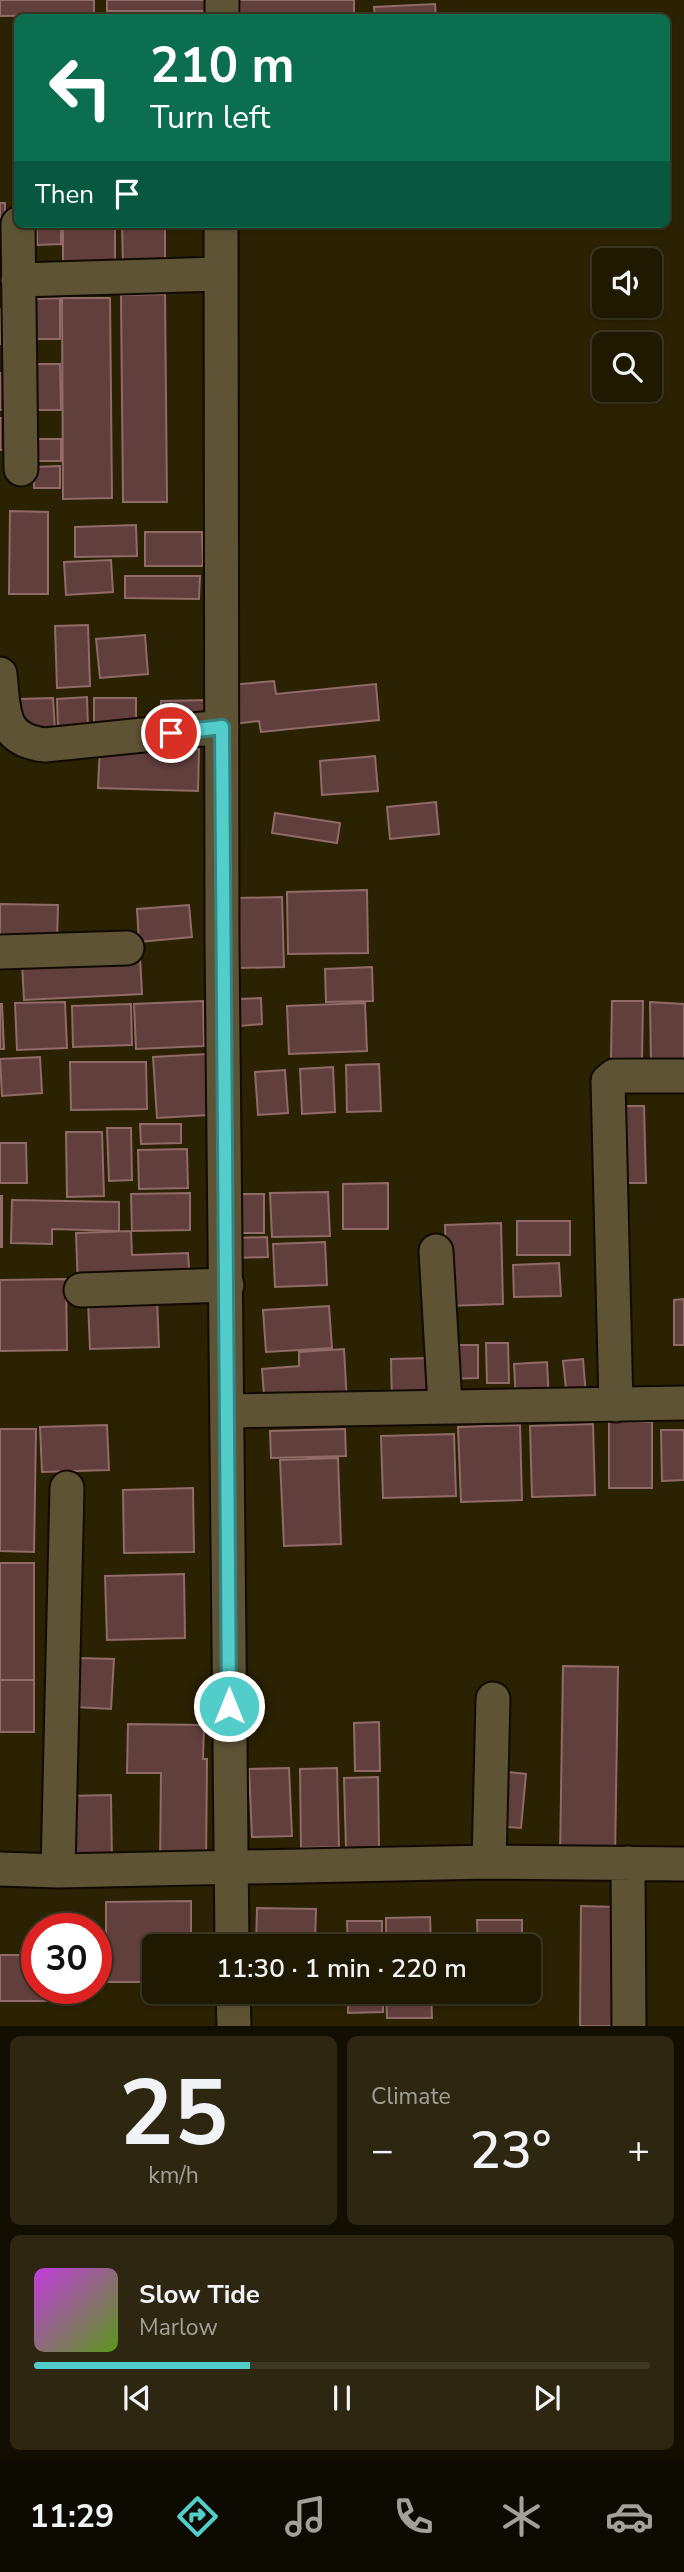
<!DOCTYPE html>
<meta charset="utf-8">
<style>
body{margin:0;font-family:"Nunito Sans",sans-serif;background:#2d2611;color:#f1f3f6;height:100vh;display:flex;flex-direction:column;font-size:26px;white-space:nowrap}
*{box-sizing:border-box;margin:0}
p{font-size:23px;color:#a2a099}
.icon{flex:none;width:38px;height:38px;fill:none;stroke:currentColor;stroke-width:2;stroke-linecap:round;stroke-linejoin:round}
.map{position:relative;height:2026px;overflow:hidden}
.sheet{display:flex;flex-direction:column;gap:10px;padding:10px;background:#120e01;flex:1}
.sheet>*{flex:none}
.hud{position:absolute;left:14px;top:14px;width:656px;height:214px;border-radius:10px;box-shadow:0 2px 5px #0004,0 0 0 2px #3d3824;background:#0b6e4f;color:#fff;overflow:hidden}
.fabs{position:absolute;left:592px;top:248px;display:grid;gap:14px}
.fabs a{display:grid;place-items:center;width:70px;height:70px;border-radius:10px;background:#201902;box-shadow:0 2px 5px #0004,0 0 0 2px #3d3824;font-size:35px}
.speed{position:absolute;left:21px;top:1913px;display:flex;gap:14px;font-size:35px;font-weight:700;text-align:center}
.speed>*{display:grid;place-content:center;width:91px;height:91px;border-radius:50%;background:#201902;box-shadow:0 2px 5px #0004,0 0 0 2px #3d3824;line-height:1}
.speed .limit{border:10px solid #d22;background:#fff;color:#111}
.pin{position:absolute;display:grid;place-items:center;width:60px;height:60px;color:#fff;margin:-30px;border:4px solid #fff;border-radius:50%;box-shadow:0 2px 7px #0007}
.me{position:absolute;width:77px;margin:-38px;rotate:0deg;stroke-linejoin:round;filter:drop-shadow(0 0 5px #0008)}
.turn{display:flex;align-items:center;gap:24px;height:147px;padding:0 21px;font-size:32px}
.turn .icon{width:91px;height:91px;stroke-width:2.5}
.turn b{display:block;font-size:49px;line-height:60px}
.then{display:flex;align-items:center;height:66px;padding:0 21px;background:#0003;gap:14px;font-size:26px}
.big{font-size:52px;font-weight:600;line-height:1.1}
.sheet .tile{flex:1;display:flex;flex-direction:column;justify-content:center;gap:10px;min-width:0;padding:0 24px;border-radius:10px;background:#2d2611}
.sheet .dial{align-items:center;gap:0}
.dial b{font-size:91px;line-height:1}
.song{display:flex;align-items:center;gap:21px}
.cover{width:84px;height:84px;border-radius:10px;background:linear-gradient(135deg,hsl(290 70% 55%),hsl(90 70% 35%))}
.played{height:7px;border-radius:4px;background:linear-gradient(90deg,#53cdca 35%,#3d3824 35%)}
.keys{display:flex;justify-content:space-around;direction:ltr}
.heat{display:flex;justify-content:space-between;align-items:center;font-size:38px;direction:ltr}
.sheet .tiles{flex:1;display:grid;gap:10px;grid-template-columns:1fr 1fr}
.tile:last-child{grid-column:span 2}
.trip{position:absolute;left:142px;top:1934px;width:399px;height:70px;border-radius:10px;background:#201902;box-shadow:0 2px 5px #0004,0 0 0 2px #3d3824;font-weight:600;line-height:70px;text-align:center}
.tabs{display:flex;height:112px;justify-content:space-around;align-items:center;background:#0d0a01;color:#a2a099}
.tabs .icon{width:49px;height:49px}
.tabs .active{color:#53cdca}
.tabs b{font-size:32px;color:#f1f3f6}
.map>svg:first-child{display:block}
.building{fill:#613f3d;stroke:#906b68;stroke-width:2}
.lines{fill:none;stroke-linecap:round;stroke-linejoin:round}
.minor-casing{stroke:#120a00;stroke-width:37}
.minor{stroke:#5e5335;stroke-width:33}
.route-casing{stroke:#368583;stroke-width:18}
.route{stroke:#53cdca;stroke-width:12}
</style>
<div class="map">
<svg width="684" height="2026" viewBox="0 0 684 2026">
<rect width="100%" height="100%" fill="#2b2103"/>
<path class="building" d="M0,0H94V15L0,16Z
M107,0H207V11H107Z
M239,0H354V18H240Z
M435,4L436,18H375L374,7Z
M0,203H5V258H0Z
M63,224H115V267H63Z
M122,224H165V268H123Z
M37,228H61V244L37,245Z
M165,294L167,502H123L121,295Z
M60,298V339H36L35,299Z
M62,298H110L112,498L63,499Z
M0,309H5L4,344H0Z
M34,364H60L61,410H34Z
M0,373H4V410H0Z
M0,418H4V450H0Z
M35,439H61V461H35Z
M60,466V488H34V467Z
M10,511L48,512V594H9Z
M136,525L137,556L75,557V527Z
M145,532H202L203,566H145Z
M111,560L113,592L66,595L64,562Z
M125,576H200L199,599L125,598Z
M88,625L90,686L57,688L55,626Z
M145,635L148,674L100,678L96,639Z
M274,681L276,694L376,684L379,720L261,732L259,721L234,724L230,685Z
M87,697L88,728L58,729L57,699Z
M53,698L55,730L20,731L19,699Z
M94,698H136V733H94Z
M211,700V724L161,726V701Z
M100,746L199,749L198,791L98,788Z
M375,756L378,791L322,795L320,761Z
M436,802L439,834L390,839L387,807Z
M275,813L340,823L337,843L272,833Z
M367,890L368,953L288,954L287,892Z
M282,897L284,967L239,968L238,898Z
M0,904L58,905L57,945L0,947Z
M189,905L192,937L139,942L137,909Z
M140,957L142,994L24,1000L22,963Z
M372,967L373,1001L326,1002L325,969Z
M261,998L262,1024L240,1026L239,999Z
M203,1001L204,1046L136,1049L134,1004Z
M612,1001H643L642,1059L611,1058Z
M65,1002L67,1048L17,1050L15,1003Z
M650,1002L684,1004V1067L651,1065Z
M365,1003L367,1051L289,1054L287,1006Z
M0,1004H2L4,1049H0Z
M131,1004L132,1045L73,1047L72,1006Z
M206,1054L209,1115L157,1118L153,1057Z
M40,1057L42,1093L2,1096L0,1059Z
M70,1062H146L147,1109L71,1110Z
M379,1064L381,1111L347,1112L346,1065Z
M333,1067L335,1112L302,1114L300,1069Z
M285,1070L288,1113L258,1115L255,1072Z
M610,1106H644L646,1183H612Z
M140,1124H181V1143L141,1144Z
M107,1128H131L132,1180L109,1181Z
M66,1132H102L104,1196L67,1197Z
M0,1143H26L27,1183H0Z
M187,1149L188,1188L139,1189L138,1150Z
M388,1183V1229H343V1184Z
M328,1192L330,1236L272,1237L270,1193Z
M190,1193V1230L132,1231L131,1194Z
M240,1194H264V1233H240Z
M0,1196H2V1247H0Z
M12,1200L119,1202V1231L52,1229V1244L11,1243Z
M517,1221H570V1255H517Z
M501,1223L503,1304L447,1306L445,1225Z
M131,1231L132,1255L188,1253L190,1284L78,1289L76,1233Z
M267,1237L268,1257L234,1258L233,1238Z
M325,1242L327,1285L275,1287L273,1244Z
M559,1263L561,1296L514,1297L513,1265Z
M66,1279L67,1350L0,1351V1280Z
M157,1299L159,1347L90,1349L88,1301Z
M684,1299V1345H674V1300Z
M329,1306L332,1348L266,1352L263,1310Z
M486,1343H508L509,1383H487Z
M443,1345H478V1378L444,1379Z
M344,1349L347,1403L265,1408L262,1369L299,1366V1352Z
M429,1358L431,1404L392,1405L391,1359Z
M583,1359L586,1396L567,1398L563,1361Z
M547,1362L549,1402L516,1403L514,1364Z
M609,1421L652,1422V1488H609Z
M593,1424L595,1495L532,1497L530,1426Z
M107,1425L109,1470L42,1472L40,1427Z
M520,1425L522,1500L461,1502L458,1427Z
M0,1429H36L34,1552L0,1551Z
M345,1429L346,1456L271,1458L270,1431Z
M661,1430H684V1480L662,1481Z
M454,1434L456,1496L383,1498L381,1436Z
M338,1458L341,1544L284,1546L280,1460Z
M193,1488L194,1552L124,1553L123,1490Z
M0,1563H34V1680H0Z
M184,1574L185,1638L107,1640L105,1576Z
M78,1658L114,1659L111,1709L76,1707Z
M563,1666L618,1667L615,1860L560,1859Z
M0,1680H34V1732H0Z
M379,1722L380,1771H355L354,1723Z
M128,1724L204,1725L203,1759H207L206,1867L160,1866L161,1773H127Z
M289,1768L292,1836L252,1837L249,1769Z
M337,1768L339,1847L301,1848L300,1769Z
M499,1771L526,1774L521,1828L494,1826Z
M378,1777L379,1849H346L344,1778Z
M111,1795L112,1866L68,1865V1796Z
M191,1901V1946H154V1982H106V1902Z
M581,1906L616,1907L615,2026H580Z
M257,1908L316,1909L315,1946H256Z
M430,1917L431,1946H386V1918Z
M477,1920H522V1946H478Z
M347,1921H382V1946H348Z
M0,1955H37V1988H61V2001H0Z
M255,1992H315V1995L255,1994Z
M348,1992H383V2012L348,2013Z
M386,1992H431L432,2018H387Z"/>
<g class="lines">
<g class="minor-casing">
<path id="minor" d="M222,18V0
M18,224L21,469
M221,224L222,942L232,1946
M18,280L220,274
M0,674C4,711 0,740 45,745L222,727
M0,952L127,948
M436,1251L445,1405
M81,1290L227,1285
M616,1405L608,1081L614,1076H684
M228,1411L684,1403
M489,1862L493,1699
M628,1863L629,2026
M0,1869L58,1871L489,1862L684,1864
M58,1871L67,1488
M233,1992L234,2026"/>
</g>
<use href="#minor" class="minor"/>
</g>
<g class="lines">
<g class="route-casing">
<path id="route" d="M171,733L222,727L229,1706"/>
</g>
<use href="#route" class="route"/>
</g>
</svg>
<div class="fabs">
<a><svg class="icon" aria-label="sound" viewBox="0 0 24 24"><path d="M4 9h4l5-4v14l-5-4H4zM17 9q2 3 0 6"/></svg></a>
<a><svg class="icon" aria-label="search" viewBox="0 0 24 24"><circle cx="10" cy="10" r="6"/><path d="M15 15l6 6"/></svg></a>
</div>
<div class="speed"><div class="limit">30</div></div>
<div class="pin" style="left:171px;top:733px;background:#d93025"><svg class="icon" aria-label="arrive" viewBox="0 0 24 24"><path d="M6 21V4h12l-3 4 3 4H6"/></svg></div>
<svg class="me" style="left:229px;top:1706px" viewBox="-20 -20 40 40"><circle r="17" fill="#53cdca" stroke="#fff" stroke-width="3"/><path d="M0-11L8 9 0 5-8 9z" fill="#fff"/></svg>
<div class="trip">11:30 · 1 min · 220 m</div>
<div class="hud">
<div class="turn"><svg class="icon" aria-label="left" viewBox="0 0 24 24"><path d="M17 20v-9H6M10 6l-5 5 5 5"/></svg><div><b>210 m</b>Turn left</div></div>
<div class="then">Then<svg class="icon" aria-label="arrive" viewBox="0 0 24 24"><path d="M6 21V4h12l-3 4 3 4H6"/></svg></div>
</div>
</div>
<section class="sheet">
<div class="tiles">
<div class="tile dial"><b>25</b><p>km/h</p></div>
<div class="tile"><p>Climate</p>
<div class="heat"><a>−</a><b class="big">23°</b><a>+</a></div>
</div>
<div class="tile">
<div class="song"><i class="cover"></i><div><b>Slow Tide</b><p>Marlow</p></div></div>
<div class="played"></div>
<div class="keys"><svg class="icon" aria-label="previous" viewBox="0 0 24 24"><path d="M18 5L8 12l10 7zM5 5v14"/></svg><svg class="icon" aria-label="pause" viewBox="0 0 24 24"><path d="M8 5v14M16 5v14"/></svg><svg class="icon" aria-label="next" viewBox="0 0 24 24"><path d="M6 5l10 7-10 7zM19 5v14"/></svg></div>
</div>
</div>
</section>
<nav class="tabs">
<b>11:29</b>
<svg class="icon active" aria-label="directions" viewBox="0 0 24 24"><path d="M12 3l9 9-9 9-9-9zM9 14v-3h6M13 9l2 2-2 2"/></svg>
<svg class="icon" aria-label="music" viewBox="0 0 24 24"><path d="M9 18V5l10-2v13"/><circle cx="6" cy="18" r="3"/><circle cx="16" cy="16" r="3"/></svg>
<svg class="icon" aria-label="phone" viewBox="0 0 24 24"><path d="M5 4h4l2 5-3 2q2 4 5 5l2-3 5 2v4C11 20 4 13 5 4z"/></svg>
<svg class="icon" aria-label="climate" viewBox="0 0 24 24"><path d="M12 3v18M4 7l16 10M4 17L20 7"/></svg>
<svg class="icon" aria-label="car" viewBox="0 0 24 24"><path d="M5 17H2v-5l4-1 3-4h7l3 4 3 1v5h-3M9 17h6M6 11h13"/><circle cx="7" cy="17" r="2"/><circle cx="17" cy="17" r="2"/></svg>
</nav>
